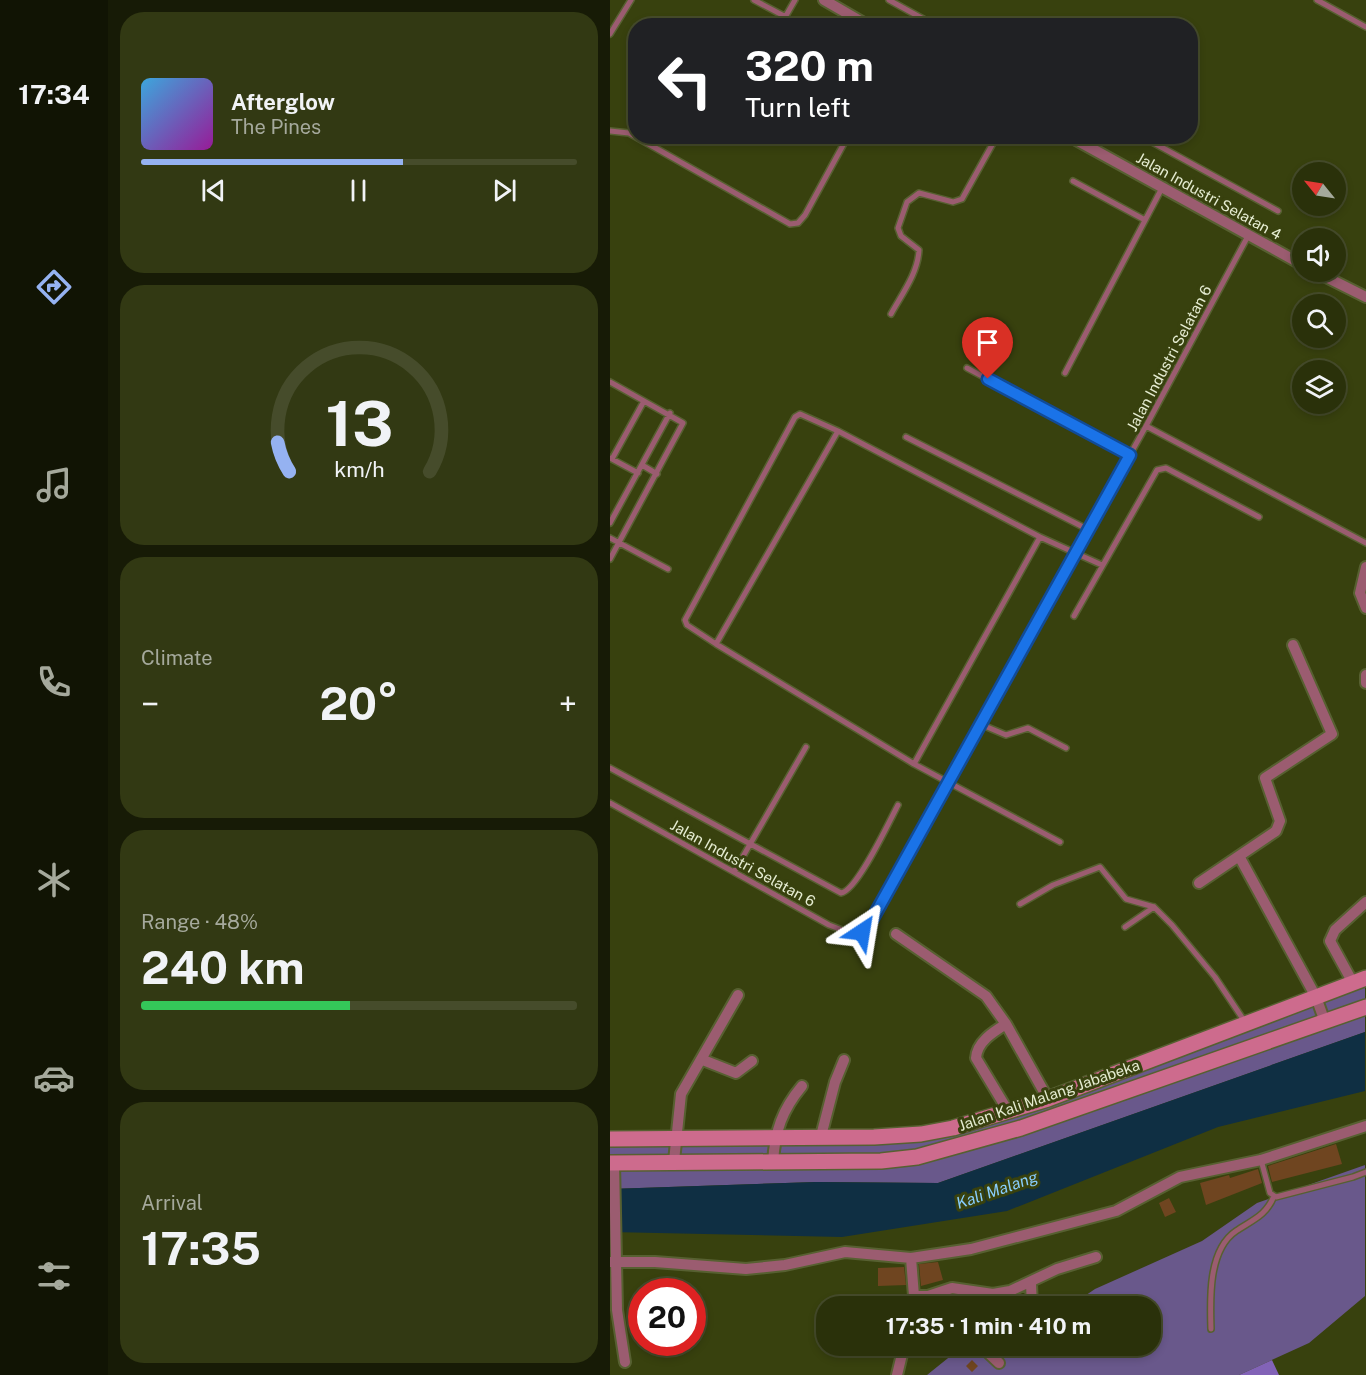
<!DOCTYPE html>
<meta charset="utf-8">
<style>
body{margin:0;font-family:"Public Sans",sans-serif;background:#323913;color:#f1f3f6;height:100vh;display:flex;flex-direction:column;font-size:22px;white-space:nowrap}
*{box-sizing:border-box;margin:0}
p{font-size:20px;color:#a5a99c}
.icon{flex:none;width:33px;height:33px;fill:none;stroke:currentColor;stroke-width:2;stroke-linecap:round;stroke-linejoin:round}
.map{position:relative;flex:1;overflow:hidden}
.side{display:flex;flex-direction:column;gap:12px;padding:12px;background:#171b06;width:502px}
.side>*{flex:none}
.top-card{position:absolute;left:18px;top:18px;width:570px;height:126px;border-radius:24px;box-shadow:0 3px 9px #0003,0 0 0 2px #464c2b;background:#202124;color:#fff;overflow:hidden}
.needle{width:39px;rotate:300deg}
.fabs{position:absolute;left:682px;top:162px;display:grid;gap:12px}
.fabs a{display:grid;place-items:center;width:54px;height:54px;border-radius:50%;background:#2a310a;box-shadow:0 3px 9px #0003,0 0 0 2px #464c2b;font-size:30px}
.speed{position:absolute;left:18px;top:1278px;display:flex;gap:12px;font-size:30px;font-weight:700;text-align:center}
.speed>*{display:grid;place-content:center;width:78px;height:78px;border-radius:50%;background:#2a310a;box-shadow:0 3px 9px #0003,0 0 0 2px #464c2b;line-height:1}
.speed .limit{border:9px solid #d22;background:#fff;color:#111}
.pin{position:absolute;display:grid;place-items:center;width:51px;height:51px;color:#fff;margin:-62px -26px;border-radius:50% 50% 50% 0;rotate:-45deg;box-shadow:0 0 6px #0007}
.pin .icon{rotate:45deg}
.me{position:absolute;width:66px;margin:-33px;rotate:33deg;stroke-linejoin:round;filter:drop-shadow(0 0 4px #0008)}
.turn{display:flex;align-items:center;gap:21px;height:126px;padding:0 18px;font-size:27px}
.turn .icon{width:78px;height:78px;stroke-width:2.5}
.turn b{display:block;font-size:42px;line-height:51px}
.big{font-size:45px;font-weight:700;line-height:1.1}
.side .tile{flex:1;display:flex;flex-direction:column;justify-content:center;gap:9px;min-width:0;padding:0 21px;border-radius:24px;background:#323913}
.side .dial{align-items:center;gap:0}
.dial svg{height:156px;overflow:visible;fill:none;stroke:#464c2b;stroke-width:7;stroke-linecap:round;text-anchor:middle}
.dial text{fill:#f1f3f6;stroke:none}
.song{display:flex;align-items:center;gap:18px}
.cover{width:72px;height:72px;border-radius:9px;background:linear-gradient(135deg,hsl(200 70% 55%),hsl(300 70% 35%))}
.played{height:6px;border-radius:3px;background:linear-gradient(90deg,#95b2f1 60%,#464c2b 60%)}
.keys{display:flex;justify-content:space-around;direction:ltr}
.heat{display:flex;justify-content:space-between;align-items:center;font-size:33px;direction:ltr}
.charge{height:9px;border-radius:4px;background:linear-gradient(90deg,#34c759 48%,#464c2b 0)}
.trip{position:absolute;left:206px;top:1296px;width:345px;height:60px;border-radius:24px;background:#2a310a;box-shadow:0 3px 9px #0003,0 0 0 2px #464c2b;font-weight:700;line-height:60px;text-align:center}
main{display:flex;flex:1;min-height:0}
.tab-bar{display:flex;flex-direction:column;width:108px;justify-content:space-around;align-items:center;background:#111404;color:#a5a99c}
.tab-bar .icon{width:42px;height:42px}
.tab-bar .active{color:#95b2f1}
.tab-bar b{font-size:27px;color:#f1f3f6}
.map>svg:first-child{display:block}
.green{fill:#69588b}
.forest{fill:#8263b7}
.water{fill:#0f2f43}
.building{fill:#6f4520}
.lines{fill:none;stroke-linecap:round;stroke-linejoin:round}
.service-casing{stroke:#576031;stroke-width:8}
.minor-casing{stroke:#576031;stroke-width:14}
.secondary-casing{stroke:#576031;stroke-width:18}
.service{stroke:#9b5c70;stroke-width:5}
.minor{stroke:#9b5c70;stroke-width:10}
.secondary{stroke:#cd6b8d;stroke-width:15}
.route-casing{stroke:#114b97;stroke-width:15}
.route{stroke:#1a73e8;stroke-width:10}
.labels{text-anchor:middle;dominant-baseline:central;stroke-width:6;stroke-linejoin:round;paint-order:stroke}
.street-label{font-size:15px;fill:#e5ecd1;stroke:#38410e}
.water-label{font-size:16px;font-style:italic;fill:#88ccfb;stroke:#38410e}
</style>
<main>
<nav class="tab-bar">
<b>17:34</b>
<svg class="icon active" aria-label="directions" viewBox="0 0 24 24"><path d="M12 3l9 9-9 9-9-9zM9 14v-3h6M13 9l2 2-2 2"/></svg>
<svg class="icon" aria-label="music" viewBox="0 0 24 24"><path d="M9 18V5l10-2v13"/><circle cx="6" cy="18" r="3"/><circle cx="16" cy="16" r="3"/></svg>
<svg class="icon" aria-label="phone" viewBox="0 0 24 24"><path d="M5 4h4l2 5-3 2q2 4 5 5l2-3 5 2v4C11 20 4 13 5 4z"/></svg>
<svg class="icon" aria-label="climate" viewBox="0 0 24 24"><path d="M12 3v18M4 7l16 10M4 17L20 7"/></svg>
<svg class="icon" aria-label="car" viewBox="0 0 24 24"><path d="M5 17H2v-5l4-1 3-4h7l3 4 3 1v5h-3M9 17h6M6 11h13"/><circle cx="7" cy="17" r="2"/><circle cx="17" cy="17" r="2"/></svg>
<svg class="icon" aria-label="filters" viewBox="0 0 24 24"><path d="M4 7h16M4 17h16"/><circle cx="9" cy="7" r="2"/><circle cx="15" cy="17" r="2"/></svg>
</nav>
<section class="side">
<div class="tile">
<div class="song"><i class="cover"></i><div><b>Afterglow</b><p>The Pines</p></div></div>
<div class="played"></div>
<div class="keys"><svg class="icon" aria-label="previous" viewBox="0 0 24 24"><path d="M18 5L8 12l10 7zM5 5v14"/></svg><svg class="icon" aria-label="pause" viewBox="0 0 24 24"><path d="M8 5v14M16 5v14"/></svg><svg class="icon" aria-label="next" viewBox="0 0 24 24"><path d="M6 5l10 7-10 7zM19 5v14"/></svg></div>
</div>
<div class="tile dial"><svg viewBox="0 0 100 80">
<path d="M14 69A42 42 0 1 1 86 69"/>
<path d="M14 69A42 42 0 0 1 8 54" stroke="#95b2f1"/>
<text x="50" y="56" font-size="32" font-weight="700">13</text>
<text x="50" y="72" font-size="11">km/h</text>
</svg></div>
<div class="tile"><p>Climate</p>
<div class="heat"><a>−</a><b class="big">20°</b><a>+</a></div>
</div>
<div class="tile"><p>Range · 48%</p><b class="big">240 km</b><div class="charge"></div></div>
<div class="tile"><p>Arrival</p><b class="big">17:35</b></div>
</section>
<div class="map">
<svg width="756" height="1375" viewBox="0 0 756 1375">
<rect width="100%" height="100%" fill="#38410e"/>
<path class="green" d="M755,978V1032L328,1183L206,1182L0,1189V1139L343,1128Z
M755,1165V1296L699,1343L629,1375H317L353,1346L384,1359L404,1346H540V1306H460L485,1289L592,1241L647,1203Z"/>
<path class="forest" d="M662,1360L669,1375H629Z"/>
<path class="water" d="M755,1032V1091L608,1127L397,1211L232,1237L0,1232V1189L206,1182L328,1183Z"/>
<path class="building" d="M726,1144L732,1164L662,1182L658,1166Z
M648,1169L652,1183L596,1205L590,1183L619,1175L620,1178Z
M559,1198L566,1212L555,1217L549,1203Z
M328,1262L333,1280L311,1286L309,1264Z
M294,1267L296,1285L268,1286V1268Z
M362,1360L368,1366L362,1372L356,1366Z"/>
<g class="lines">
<g class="service-casing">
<path id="service" d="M144,0L193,26
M279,0L326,26
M707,0L756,27
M170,26L185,0
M0,34L21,0
M0,131L19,133L180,224L188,223L195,215L238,136
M531,136L668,211
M463,181L535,220
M281,314C292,294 308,273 309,250L291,236L288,228L297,202L309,193L343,202L352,199L387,136
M357,368L520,455
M455,373L552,188
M0,382L73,423L0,559
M536,426L756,543
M296,437L479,530
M0,458L28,473
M2,459L34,401
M32,465L47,474
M0,523L60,413
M0,538L58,569
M464,616L547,470L556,468L649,517
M106,644L228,431
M370,724L396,735L418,728L456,748
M304,764L430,537
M0,768L231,893C247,891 279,822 288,805
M0,803L219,925L240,933L255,930L536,426L638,236
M450,842L304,764L106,644L77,625L75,620L185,417L190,414L228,431L430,537L492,565
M124,872L196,747
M410,904L443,885L490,867L516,899L544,907L562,925L605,977L635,1022
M515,927L544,907
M651,1160L660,1193L666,1197L743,1177L756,1172
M601,1329C600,1299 598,1250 626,1231C642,1220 656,1216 664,1196"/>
</g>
<g class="minor-casing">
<path id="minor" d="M214,0L259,26
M459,136L693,265
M706,272L756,297
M756,567L750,593L756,608
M756,675V683
M629,856L706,997L715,1022
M589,883L666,831L670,821L655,778L722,734L683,645
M286,934L376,996L396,1024L438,1099
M743,983L720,941L725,930L756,902
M396,1024C383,1032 367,1042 366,1058L398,1111
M93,1060L126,1073L142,1061
M211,1136L225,1082L234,1060
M64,1161L71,1094L128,995
M163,1162C165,1131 172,1110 192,1086
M4,1163L7,1310L15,1362
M301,1258L304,1296H318L342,1288L383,1294L400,1291L447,1269L486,1257
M0,1262H45L136,1269L175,1265L235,1252L301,1258L361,1249L506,1211L570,1177L651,1160L756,1126
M421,1284L422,1306
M318,1296L341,1306
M298,1306L304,1296
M371,1346L389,1363
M381,1355L390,1346
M287,1375L294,1346"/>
</g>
<g class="secondary-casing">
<path id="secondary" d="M0,1139L264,1137L311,1134L343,1128L438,1099L756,978
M0,1163L271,1161L307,1157L411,1128L756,1007"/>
</g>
<use href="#service" class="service"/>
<use href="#minor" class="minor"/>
<use href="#secondary" class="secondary"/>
</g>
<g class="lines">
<g class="route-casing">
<path id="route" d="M252,932L259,925L520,455L378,379"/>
</g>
<use href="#route" class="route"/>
</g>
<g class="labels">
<g class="street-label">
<text transform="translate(599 196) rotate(29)">Jalan Industri Selatan 4</text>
<text transform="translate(559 358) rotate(-62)">Jalan Industri Selatan 6</text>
<text transform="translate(133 863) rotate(29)">Jalan Industri Selatan 6</text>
<text transform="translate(439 1095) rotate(-19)">Jalan Kali Malang Jababeka</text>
</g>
<g class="water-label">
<text transform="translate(387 1190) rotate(-19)">Kali Malang</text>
</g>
</g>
</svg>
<div class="fabs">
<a><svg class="needle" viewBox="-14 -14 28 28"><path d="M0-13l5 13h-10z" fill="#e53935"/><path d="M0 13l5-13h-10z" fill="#a5a99c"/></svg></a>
<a><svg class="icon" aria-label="sound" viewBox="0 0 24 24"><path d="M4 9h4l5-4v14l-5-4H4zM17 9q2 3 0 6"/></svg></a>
<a><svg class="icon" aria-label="search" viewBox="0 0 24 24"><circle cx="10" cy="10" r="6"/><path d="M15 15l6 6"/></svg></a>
<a><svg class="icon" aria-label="layers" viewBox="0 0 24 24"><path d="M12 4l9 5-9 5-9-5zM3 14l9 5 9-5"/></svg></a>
</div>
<div class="speed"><div class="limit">20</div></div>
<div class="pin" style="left:378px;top:379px;background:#d93025"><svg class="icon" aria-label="arrive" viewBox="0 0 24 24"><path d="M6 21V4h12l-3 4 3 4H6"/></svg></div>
<svg class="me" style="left:252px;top:932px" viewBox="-20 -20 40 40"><path d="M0-17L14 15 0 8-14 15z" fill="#1a73e8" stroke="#fff" stroke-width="4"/></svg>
<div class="trip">17:35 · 1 min · 410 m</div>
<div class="top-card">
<div class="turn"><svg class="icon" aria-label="left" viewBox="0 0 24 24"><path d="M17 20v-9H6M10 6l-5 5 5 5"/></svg><div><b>320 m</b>Turn left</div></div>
</div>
</div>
</main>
